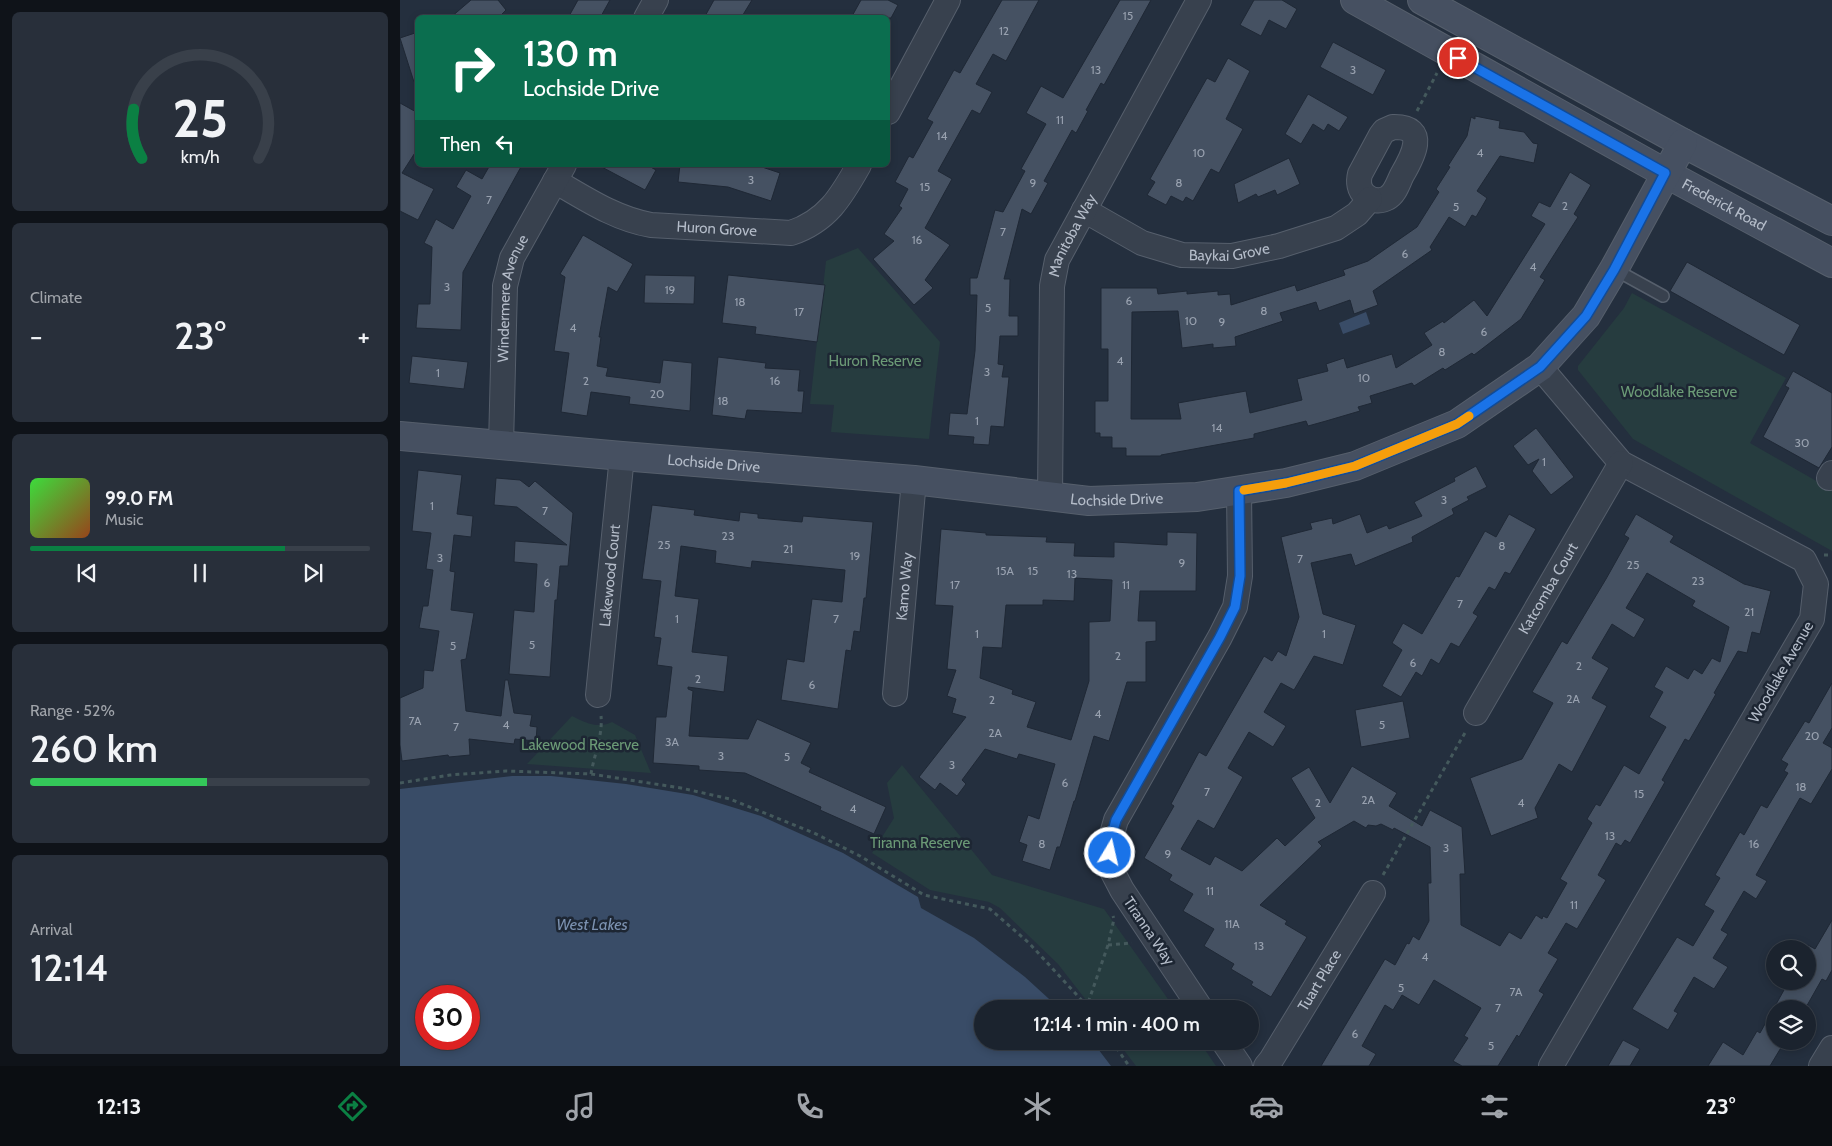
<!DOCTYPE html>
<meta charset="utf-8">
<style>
body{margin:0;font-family:Cabin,sans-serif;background:#282f3a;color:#f1f3f6;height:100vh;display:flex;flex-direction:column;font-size:19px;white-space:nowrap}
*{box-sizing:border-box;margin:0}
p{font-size:16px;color:#a0a4aa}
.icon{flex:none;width:28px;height:28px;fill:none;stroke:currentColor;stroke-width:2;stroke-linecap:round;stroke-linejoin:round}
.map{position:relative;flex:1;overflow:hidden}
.panel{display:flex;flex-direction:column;gap:12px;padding:12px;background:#0f1319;width:400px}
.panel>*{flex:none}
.banner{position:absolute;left:15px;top:15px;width:475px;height:152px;border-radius:8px;box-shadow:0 2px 8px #0003,0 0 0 1px #39404a;background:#0b6e4f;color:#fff;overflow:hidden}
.fabs{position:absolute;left:1366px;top:940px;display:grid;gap:10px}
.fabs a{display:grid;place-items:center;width:50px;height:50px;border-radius:50%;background:#1b232e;box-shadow:0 2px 8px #0003,0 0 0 1px #39404a;font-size:25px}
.speed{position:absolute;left:15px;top:985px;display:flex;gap:10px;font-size:25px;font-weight:700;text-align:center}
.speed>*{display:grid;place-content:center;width:65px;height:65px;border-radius:50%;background:#1b232e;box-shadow:0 2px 8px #0003,0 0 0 1px #39404a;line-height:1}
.speed .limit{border:8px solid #d22;background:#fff;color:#111}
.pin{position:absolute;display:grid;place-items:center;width:42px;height:42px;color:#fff;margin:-21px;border:2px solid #fff;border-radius:50%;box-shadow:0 1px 5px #0007}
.me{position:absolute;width:55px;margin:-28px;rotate:9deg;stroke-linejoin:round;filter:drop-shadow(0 0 4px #0008)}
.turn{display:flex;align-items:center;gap:18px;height:105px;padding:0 25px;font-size:22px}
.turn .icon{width:65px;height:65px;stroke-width:2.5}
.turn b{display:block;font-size:35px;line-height:42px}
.then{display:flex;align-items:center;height:48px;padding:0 25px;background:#0003;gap:10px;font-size:19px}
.big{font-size:38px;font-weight:600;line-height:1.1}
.panel .card{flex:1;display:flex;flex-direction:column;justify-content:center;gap:8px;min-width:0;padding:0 18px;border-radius:8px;background:#282f3a}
.panel .dial{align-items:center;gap:0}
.dial svg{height:130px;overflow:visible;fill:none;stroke:#39404a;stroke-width:7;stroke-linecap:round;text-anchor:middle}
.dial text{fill:#f1f3f6;stroke:none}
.song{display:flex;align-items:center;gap:15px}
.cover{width:60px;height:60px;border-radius:8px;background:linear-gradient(135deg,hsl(120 70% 55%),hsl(20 70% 35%))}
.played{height:5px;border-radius:2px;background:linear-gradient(90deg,#0b8043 75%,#39404a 75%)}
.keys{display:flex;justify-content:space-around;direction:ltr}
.heat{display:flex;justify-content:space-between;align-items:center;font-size:28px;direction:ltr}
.charge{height:8px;border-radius:4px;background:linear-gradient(90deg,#34c759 52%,#39404a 0)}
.trip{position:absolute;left:574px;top:1000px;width:285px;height:50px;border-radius:25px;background:#1b232e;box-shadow:0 2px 8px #0003,0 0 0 1px #39404a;font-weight:600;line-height:50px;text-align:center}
.menu{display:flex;height:80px;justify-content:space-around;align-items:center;background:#0b0e12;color:#a0a4aa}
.menu .icon{width:35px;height:35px}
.menu .active{color:#0b8043}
.menu b{font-size:22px;color:#f1f3f6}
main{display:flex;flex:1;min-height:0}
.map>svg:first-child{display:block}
.green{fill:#263c3f}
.water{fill:#394c67;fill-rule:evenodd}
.building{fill:#455162;stroke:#1f2835;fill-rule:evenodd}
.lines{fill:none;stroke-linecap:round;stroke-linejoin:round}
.lane-casing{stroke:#565f6c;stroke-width:14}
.street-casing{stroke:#565f6c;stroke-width:26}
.secondary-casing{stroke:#565f6c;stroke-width:30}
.path{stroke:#44595c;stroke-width:3;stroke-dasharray:4 4;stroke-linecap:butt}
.lane{stroke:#38414e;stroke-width:11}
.street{stroke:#38414e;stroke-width:24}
.secondary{stroke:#465061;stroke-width:28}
.route-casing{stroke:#114b97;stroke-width:12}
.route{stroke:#1a73e8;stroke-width:9}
.slow{stroke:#f59e0b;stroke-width:9}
.labels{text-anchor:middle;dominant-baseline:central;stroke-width:5;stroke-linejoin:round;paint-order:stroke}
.number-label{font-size:12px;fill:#98a1af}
.street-label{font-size:15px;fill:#b4bcc9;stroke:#1d2633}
.park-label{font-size:15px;fill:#6b9a76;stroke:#1d2633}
.water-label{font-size:16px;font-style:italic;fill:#7c92b1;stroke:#1d2633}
</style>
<main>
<section class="panel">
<div class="card dial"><svg viewBox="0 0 100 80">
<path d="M14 69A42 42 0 1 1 86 69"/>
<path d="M14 69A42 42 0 0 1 9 39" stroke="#0b8043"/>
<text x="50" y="56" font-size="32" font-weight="700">25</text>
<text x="50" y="72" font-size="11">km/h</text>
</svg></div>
<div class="card"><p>Climate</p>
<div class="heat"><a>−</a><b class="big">23°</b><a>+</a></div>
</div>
<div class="card">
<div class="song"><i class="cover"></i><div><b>99.0 FM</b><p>Music</p></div></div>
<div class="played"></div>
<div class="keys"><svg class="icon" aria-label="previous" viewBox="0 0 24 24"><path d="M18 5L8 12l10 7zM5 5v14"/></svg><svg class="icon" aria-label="pause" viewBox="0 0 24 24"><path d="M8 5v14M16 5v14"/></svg><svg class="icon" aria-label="next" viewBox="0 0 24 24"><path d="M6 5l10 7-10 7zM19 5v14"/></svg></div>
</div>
<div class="card"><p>Range · 52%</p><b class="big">260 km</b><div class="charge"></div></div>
<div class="card"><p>Arrival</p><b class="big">12:14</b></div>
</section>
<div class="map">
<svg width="1432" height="1066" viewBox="0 0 1432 1066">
<rect width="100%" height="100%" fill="#242f3e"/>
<path class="green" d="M458,248L540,342L529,439L431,432L434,405L410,404L426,261Z
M1232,293L1386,378L1350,443L1432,490V551L1233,439L1178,370V366L1224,308Z
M172,716C186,723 197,729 212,722L235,735L251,773L127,764Z
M502,765L592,875L704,909L775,1009H693L658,964L600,908L589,902L530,890L472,853L494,818L487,783Z
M717,1041H799L816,1066H736Z"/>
<path class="water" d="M966,312L970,324L943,334L939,323Z
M112,776H151L226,784L293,795L361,816L443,853L518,897L521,908L574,938L625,977L660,1009H582V1041H692L711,1066H0V789ZM26,996H69V1039H26Z"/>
<path class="building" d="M71,0H98L106,10L98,18H50Z
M178,0H210L200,18H168Z
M314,0H352L341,18H304Z
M461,0H488L498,5L491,18H451Z
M602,0H639L606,61L593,54L576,84L592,92L580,114L572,110L538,171L552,179L525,228L550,245L525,280L533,288L514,305L473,259L494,241L484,234L502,208L499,206L508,189L495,182L509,156L513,158L533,122L527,119L554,70L560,73Z
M720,0H751L704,85L701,83L686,110L688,111L676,133L672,130L644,181L648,183L631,214L622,209L604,279H610L609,316H618V336H600L598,364L604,365L602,377H609L604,427L591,426L589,445L573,444L574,437L548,435L550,413L567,414L575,351L577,295H570V278H577L595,210L603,212L625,171L621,169L646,124L626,113L641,86L663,98Z
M854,0H882L897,9L886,29L869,20L861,36L840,25Z
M18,32V81L14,82L0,38Z
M933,42L986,70L973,95L920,67Z
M828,58L850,71L826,119L843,129L819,173L811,169L793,201L786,197L783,202L771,196L766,205L747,195L755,182L750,179L807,78L815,82Z
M908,94L948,117L939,131L928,124L924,131L913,124L901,144L885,134Z
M0,103L18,113V148L2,173L34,189L18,220L0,211Z
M1075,116L1100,121L1099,128L1124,132L1133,143L1138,144L1134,163L1100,156L1077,191L1087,198L1076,217L1072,215L1065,227L1049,217L1030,247L1032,250L973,291L978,305L954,314L950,300L919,311L916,302L880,313L883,321L835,337L836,346L813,348V344L782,348L778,311L732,312L731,419H781L778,403L846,391L850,413L902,400L897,379L928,371L926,364L944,358L947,368L992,354L996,368L1032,345L1024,333L1043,321L1044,323L1074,300L1087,316L1145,224L1131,216L1139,202L1150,207L1170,172L1191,185L1174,214L1178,217L1140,277L1145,280L1121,319L1074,355L1072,353L1045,370L1043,368L1014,386L1012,383L970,396L972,403L958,407L960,411L926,421L908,426L906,421L854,434V438L761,455V456H726V448H712V437H700V433H695V401H708V349H701V288H757L758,294L787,291V294L818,291V295L830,294L831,305L895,285L897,291L945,275L943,270L968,261L1017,227L1039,192L1036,189L1050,167L1048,166L1067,136L1071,117L1075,119Z
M889,158L900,184L877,195L875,190L858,197L856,194L838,203L834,184Z
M90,165H122L63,272L61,330L16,328L18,304H30L32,247L24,243L36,219L53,229L71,196L56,187L66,170L82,179Z
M198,165H247L256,170L245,190Z
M280,165H356L380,173L371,201L328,187L278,182Z
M183,235L233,264L217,292L208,287L199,337H201L197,366L208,368L206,376L260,383L263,360L292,363L290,411L229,404L230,397L191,392L187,416L161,412L169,353L154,351L165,277L160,274Z
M1287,262L1400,325L1384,355L1270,291Z
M245,275L295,276L294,304L244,303Z
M328,275L425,285L417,342L355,334L356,327L322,323Z
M12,356L68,362L64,389L9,383Z
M318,357L366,363L365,368L400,370L398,391H404L402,413L347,410L345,419L312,415Z
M1393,371L1432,393V447L1419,468L1363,437L1389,388L1385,386Z
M1136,428L1174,477L1151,495L1132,471L1139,459L1128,465L1113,446Z
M1076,466L1087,487L1067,497L1069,500L1052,509L1054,514L1012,537L1013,542L955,566L951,554L911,563L923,614L956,625L943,665L914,656L894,690L881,683L864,712L886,726L873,747L849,732L828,768L843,777L814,829L798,820L781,849L810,865L815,856L842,871L877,838L885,846L915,818L891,778L909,767L930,803L952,766L997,793L989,806L1022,826L1030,810L1062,827L1065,874H1060L1061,925L1100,946L1109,932L1121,939L1136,915L1142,919L1143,916L1147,918L1167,883L1160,879L1192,823L1187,819L1196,804L1200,806L1224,765L1239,774L1266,727L1249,717L1263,692L1254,687L1266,666L1288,679L1294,669L1302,674L1312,658L1320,662L1329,627L1292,606L1295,601L1247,573L1226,608L1245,619L1234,638L1212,624L1192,658L1209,668L1192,698L1207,706L1172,772L1159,764L1135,808L1138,818L1091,836L1070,778L1122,759L1153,703L1132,692L1162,641L1167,644L1206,579L1229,538L1224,535L1236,514L1274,536L1270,542L1344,584L1371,591L1360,634L1352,632L1347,653L1338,651L1314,693L1316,694L1289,741L1285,739L1262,780L1265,782L1230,843L1225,840L1221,846L1216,843L1198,875L1206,880L1177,929L1166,923L1148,953L1158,959L1139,991L1144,994L1119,1037L1117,1035L1098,1066H1062L1053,1061L1068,1038L1064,1036L1081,1008L1034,980L1019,1005L1002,995L993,1010L985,1005L962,1046L976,1054L969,1066H921L985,959L995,965L1007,943L1009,944L1013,936L1019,940L1029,921L1028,883H1031L1030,847L994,828L993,830L981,824L976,826L968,825L966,828L954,821L918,842L922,846L860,905L887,921L885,924L907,937L871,997L851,985L853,982L831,969L834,964L804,946L814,929L783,911L793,894L769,880L772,875L744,858L774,806L771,804L799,752L806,756L864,656L872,661L878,651L886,656L899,617L881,537L912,529L910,523L932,518L933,524L960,514L967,533L987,525L989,529L1022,516L1014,502L1055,481L1054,478Z
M18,470L62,475L57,514L73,516L71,537L54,535L50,571L55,572L51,610L74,613L66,659L61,660L66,711L101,716L105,680H108L114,713L132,715L130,726L137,727L136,741L115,739L114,744L69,739L70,755L49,757L48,755L2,761L0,745V698L23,688L24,670L33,671L39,631L19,628L23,606H28L33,570L26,569L31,533L12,531Z
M96,478L120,480L129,487L135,481L173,513L168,566H160L157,600H155L150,677L109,674L114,610L134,612L137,564L114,562L115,541L167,545L117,507L94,505Z
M252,505L295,510L294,515L339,521L340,512L358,514V518L402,522L403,516L473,522L466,598H464L460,632L454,631L451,651L446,650L438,709L381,700L387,659L404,662L412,599L442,602L445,570L352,561L351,568L315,563L316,551L281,546L275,596L299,599L292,652L328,656L324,692L288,687V689L293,691L289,736L348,739L357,719L411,743L401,763L411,768L409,772L486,807L474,834L420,810L421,807L345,773L299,770V766L253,763L256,717H266L272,667L257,665L261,638L254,637L261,581L242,579Z
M1109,514L1136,529L1110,574L1105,572L1095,590L1089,587L1073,613L1078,616L1059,647L1051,643L1039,664L1031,659L1022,676L1016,672L1001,697L982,686L1002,650L992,643L1003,623L1022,634L1056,576L1059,577L1085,531L1096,537Z
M541,529L586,533V535L647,537L646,542L675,543L674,556L714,557V542L767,545V532L797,533L796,591H740L738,621H756V641L746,642V682H727L709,741L694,736L675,801H674L660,847H657L650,870L622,861L627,845L619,842L628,815L639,819L655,764L619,754L617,759L585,749L562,780L566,784L557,796L540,783L535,790L519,777L566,717L552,713L556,699L547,696L556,670L547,669L553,606L535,605ZM675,578L712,580L710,621L689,622V681L671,740L627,727L636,702L612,694L613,690L580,678L583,647L602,648L606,605H643V600L674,601Z
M1432,683V728L1423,743L1432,748V769L1411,804L1400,798L1356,875L1367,881L1356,899L1344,891L1321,930L1328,934L1313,958L1328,967L1314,989L1294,977L1274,1011L1278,1013L1268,1030L1232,1009L1277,937L1293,946L1314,911L1304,905L1320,878L1315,875L1340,832L1344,835L1361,805L1367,808L1388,773L1384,771L1388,764L1381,760L1405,721L1409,723Z
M1003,701L1010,738L961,747L955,710Z
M1432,920V970L1426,981L1422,979L1405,1009H1375V1042L1382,1046L1370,1066H1308L1323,1042L1343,1055L1357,1031L1360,1033L1389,981H1408V945L1415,949Z
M1223,1040L1240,1049L1230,1066H1208Z"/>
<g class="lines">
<g class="lane-casing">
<path id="lane" d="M1214,269L1263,296"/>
</g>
<g class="street-casing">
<g id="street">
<path d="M246,18L256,0"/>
<path d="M488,112L548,0"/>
<path d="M993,127C1030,126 1012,158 1002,175C998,183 995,194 987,198C980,202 972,201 965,195C959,190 958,182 960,174L981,135L984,131Z"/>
<path id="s1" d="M155,181C186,199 216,219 251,225L391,233C427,221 441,197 459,165"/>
<path id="s2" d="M684,210L742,243L782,255L832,256L879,246L936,228L957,214L970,199"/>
<path d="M1140,367L1221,463L1404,560L1416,584L1412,619L1151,1066"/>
<path id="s3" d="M101,445L105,286L112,258L164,165"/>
<path d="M1429,478L1432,473"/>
<path id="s4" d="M650,497L652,286L657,260L799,0"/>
<path id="s5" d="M495,694L514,480"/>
<path id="s6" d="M198,695L222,456"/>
<path id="s7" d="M1076,713L1221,463"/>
<path d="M801,1009L722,890L709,865L710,841L716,820L820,637L835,607L840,576L839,491"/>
<path d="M823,1041L840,1066"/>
<path id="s8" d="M866,1066L871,1060L973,893"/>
<path d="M1421,1066L1432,1048"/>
</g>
</g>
<g class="secondary-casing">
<g id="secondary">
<path id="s9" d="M955,0L1265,173L1432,263"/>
<path d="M1022,0L1283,143L1432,221"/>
<path id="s10" d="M0,436L222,456L514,480L689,501L797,497L886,483L955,466L1057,424L1140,367L1186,316L1214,269L1283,143"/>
</g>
</g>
<path class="path" d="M1017,111L1037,73
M1424,555H1432
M191,774C194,755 203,735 201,716
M0,783L50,775L106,771L191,774L281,788L330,799L414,833L460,856L524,895L590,909L629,943L687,1006
M983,875L1066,731
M708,945L732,943
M689,1009L687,1006L708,945L714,919L713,916
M712,1041L729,1066"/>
<use href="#lane" class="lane"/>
<use href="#street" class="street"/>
<use href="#secondary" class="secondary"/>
</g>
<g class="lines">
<g class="route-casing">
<path id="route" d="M710,853V841L716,820L820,637L835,607L840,576L839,491L886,483L955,466L1057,424L1140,367L1186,316L1214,270L1265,173L1058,58"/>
</g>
<use href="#route" class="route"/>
<path class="slow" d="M844,490L886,483L955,466L1057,424L1069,416"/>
</g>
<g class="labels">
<g class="number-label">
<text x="728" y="15">15</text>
<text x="604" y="30">12</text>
<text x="696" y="69">13</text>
<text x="953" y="69">3</text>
<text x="660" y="119">11</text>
<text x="542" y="135">14</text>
<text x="799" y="152">10</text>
<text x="1080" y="152">4</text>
<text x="351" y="179">3</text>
<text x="633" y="182">9</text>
<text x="779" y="182">8</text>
<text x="525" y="186">15</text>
<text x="89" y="199">7</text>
<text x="1165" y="205">2</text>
<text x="1056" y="206">5</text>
<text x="603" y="231">7</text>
<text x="517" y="239">16</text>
<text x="1005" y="253">6</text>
<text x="1133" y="266">4</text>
<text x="47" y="286">3</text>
<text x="270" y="289">19</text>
<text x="729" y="300">6</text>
<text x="340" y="301">18</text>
<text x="588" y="307">5</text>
<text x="864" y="310">8</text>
<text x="399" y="311">17</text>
<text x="791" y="320">10</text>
<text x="822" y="321">9</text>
<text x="173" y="327">4</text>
<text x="1084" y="331">6</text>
<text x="1042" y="351">8</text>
<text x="720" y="360">4</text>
<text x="587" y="371">3</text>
<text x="38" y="372">1</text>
<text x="964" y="377">10</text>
<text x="186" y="380">2</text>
<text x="375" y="380">16</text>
<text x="257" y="393">20</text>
<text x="323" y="400">18</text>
<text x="577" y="420">1</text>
<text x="817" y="427">14</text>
<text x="1402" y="442">30</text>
<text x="1144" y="461">1</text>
<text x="1044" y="499">3</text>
<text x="32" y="505">1</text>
<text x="145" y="510">7</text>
<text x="328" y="535">23</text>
<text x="264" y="544">25</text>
<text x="1102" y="545">8</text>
<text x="388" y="548">21</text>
<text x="455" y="555">19</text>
<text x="40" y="557">3</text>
<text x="900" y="558">7</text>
<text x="782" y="562">9</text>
<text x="1233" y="564">25</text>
<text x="605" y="570">15A</text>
<text x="633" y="570">15</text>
<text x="672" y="573">13</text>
<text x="1298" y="580">23</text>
<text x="147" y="582">6</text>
<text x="555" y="584">17</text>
<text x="726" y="584">11</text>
<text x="1060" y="603">7</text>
<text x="1349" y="611">21</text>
<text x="277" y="618">1</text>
<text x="436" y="618">7</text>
<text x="577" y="633">1</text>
<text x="924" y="633">1</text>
<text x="132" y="644">5</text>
<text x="53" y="645">5</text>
<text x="718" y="655">2</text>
<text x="1013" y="662">6</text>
<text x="1179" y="665">2</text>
<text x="298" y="678">2</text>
<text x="412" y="684">6</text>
<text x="1173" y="698">2A</text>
<text x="592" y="699">2</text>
<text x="698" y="713">4</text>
<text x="15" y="720">7A</text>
<text x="106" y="724">4</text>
<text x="982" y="724">5</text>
<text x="56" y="726">7</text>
<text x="595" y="732">2A</text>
<text x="1412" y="735">20</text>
<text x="272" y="741">3A</text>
<text x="321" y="755">3</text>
<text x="387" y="756">5</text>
<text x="552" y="764">3</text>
<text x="665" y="782">6</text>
<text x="1401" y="786">18</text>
<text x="807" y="791">7</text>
<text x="1239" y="793">15</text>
<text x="968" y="799">2A</text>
<text x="918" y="802">2</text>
<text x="1121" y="802">4</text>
<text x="453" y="808">4</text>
<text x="1210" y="835">13</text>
<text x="642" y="843">8</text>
<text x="1354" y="843">16</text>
<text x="1046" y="847">3</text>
<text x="768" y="853">9</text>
<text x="810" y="890">11</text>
<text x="1174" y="904">11</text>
<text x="832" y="923">11A</text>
<text x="859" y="945">13</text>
<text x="1025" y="956">4</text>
<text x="1001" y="987">5</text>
<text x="1116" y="991">7A</text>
<text x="1098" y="1007">7</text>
<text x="955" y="1033">6</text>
<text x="1091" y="1045">5</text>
</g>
<g class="street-label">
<text stroke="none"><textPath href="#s9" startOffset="422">Frederick Road</textPath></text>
<text stroke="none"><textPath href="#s1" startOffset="172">Huron Grove</textPath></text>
<text stroke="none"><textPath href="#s4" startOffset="266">Manitoba Way</textPath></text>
<text stroke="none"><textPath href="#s2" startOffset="156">Baykai Grove</textPath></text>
<text stroke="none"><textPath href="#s3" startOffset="148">Windermere Avenue</textPath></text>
<text stroke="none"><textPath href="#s10" startOffset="315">Lochside Drive</textPath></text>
<text stroke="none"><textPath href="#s10" startOffset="720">Lochside Drive</textPath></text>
<text stroke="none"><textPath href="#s6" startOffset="120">Lakewood Court</textPath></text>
<text stroke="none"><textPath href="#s5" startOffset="108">Kamo Way</textPath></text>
<text stroke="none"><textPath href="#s7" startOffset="144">Katcomba Court</textPath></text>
<text transform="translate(1381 672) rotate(-60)">Woodlake Avenue</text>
<text transform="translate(749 931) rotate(56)">Tiranna Way</text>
<text stroke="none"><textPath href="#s8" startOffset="101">Tuart Place</textPath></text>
</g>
<g class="park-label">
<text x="475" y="361">Huron Reserve</text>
<text x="1279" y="392">Woodlake Reserve</text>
<text x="180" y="745">Lakewood Reserve</text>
<text x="520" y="843">Tiranna Reserve</text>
</g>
<g class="water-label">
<text x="192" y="924">West Lakes</text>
</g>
</g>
</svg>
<div class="fabs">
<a><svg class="icon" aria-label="search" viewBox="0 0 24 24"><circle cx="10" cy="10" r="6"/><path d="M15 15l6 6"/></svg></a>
<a><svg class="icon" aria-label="layers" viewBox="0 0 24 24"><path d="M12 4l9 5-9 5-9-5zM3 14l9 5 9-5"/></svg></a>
</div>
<div class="speed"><div class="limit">30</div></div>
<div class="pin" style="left:1058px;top:58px;background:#d93025"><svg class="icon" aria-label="arrive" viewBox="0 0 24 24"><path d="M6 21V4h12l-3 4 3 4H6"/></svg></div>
<svg class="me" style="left:710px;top:853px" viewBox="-20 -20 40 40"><circle r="17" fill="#1a73e8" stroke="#fff" stroke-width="3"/><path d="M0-11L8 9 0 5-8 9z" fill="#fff"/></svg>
<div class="trip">12:14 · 1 min · 400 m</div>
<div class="banner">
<div class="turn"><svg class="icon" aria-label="right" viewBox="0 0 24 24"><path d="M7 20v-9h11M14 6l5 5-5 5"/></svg><div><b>130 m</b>Lochside Drive</div></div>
<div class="then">Then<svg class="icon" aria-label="left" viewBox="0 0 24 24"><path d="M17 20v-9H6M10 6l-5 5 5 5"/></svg></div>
</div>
</div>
</main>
<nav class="menu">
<b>12:13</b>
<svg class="icon active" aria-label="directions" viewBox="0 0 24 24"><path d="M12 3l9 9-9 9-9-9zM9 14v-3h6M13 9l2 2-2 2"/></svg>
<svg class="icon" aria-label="music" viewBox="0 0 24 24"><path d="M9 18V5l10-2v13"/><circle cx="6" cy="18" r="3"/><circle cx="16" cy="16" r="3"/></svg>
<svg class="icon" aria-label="phone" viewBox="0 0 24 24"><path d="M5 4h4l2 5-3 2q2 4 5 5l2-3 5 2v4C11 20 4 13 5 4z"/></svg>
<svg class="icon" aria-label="climate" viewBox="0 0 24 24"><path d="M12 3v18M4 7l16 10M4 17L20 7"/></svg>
<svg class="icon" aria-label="car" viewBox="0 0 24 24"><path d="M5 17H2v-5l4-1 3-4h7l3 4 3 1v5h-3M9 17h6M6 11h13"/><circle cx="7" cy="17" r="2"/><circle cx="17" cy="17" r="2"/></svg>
<svg class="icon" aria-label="filters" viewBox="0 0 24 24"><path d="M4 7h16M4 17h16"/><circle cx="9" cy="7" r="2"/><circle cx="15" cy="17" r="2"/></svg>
<b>23°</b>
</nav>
